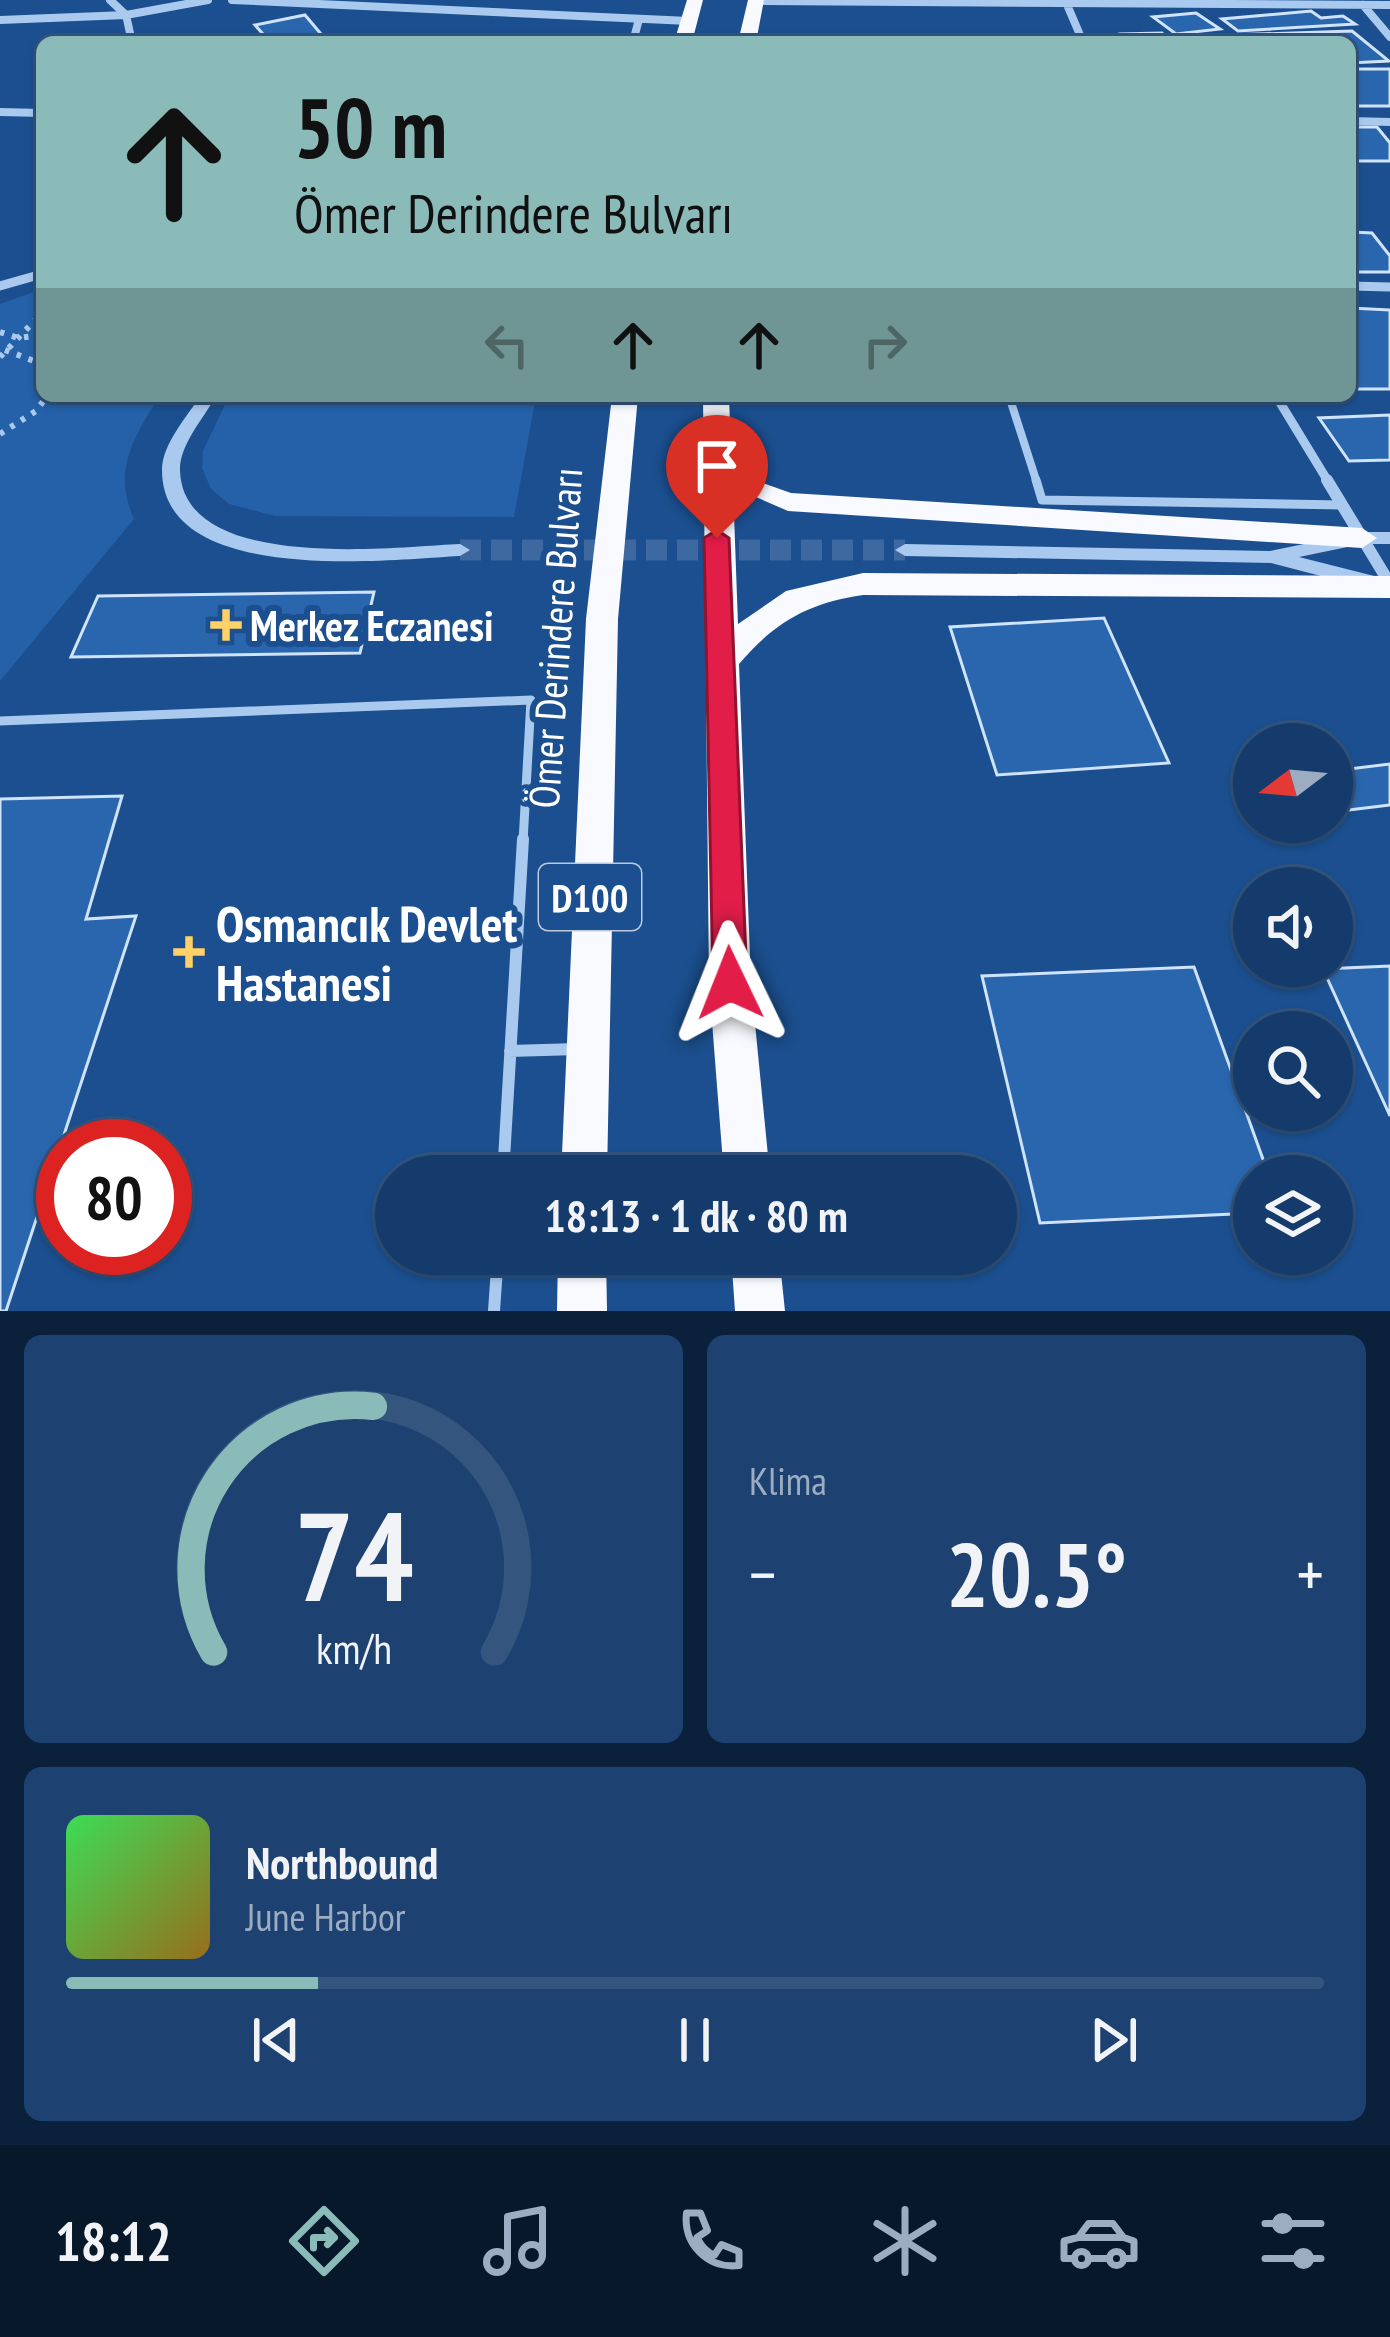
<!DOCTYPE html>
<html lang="tr">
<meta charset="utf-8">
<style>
body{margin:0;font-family:"PT Sans Narrow",sans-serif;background:#1d4271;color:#f1f3f6;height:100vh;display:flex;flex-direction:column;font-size:45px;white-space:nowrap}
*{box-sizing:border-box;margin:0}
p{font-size:39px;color:#9dadc1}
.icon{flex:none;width:66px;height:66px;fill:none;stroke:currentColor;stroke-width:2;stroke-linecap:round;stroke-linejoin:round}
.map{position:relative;height:1311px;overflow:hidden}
.drawer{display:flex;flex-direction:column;gap:24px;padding:24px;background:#0b203b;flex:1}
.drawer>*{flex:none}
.guide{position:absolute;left:36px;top:36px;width:1320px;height:366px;border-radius:18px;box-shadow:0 3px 9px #0004,0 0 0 3px #33557e;background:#8bbbb9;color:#111;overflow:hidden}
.needle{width:78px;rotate:254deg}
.buttons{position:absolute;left:1233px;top:723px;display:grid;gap:24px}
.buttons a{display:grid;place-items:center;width:120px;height:120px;border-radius:50%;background:#143b6b;box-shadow:0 3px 9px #0004,0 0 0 3px #33557e;font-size:60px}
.speed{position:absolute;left:36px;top:1119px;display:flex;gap:24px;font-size:60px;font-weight:700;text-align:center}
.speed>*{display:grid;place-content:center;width:156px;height:156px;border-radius:50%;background:#143b6b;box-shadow:0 3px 9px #0004,0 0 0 3px #33557e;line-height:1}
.speed .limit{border:18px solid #d22;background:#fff;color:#111}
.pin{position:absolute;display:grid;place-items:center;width:102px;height:102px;color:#fff;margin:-123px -51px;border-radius:50% 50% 50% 0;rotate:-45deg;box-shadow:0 0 12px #0007}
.pin .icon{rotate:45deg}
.me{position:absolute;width:132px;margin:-66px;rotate:358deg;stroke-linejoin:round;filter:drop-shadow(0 0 9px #0008)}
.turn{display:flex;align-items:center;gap:42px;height:252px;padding:0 60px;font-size:54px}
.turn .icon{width:156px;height:156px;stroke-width:2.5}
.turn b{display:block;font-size:84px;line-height:102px}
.lanes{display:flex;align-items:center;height:114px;padding:0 60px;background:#0003;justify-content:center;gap:60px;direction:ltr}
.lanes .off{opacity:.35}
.big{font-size:90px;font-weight:600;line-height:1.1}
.drawer .widget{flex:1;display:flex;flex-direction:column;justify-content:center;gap:18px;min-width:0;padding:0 42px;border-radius:18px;background:#1d4271}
.drawer .dial{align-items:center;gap:0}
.dial svg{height:312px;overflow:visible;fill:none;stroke:#33557e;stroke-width:7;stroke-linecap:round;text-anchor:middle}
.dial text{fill:#f1f3f6;stroke:none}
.song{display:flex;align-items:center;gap:36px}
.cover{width:144px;height:144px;border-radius:18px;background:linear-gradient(135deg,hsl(130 70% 55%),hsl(40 70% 35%))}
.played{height:12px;border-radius:6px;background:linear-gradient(90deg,#8bbbb9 20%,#33557e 20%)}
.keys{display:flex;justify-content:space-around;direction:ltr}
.heat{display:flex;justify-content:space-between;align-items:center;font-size:66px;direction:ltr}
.drawer .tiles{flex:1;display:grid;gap:24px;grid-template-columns:1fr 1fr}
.widget:last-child{grid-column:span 2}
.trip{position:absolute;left:375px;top:1155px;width:642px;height:120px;border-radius:60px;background:#143b6b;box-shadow:0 3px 9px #0004,0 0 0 3px #33557e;font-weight:600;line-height:120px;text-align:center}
.tabs{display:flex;height:192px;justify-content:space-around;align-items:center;background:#08182b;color:#9dadc1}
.tabs .icon{width:84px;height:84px}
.tabs .current{color:#8bbbb9}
.tabs b{font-size:54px;color:#f1f3f6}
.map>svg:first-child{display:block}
.green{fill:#2461a8}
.building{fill:#2a66ad;stroke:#cfe3fa;stroke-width:3}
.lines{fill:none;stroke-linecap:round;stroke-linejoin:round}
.tertiary-tunnel{stroke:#3d69a0;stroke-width:21;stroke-dasharray:21 10;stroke-linecap:butt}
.path{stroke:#a9c9ee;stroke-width:6;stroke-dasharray:4.5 8;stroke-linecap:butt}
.service-far2{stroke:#a9c9ee;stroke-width:8}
.service-far1{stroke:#a9c9ee;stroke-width:9}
.service{stroke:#a9c9ee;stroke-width:12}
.minor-far2{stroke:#a9c9ee;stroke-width:8}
.minor-far1{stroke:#a9c9ee;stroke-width:9}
.minor{stroke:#a9c9ee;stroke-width:12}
.tertiary{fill:#a9c9ee;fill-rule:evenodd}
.trunk{fill:#f8faff;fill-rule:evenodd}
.route{fill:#e11d48;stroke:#92132f;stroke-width:3}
.poi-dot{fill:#ffd166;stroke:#1b4f8f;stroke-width:4.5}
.labels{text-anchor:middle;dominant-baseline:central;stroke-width:12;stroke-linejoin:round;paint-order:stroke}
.shield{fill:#1b4f8f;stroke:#bbcadd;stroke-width:3}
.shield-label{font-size:39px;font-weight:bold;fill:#fff}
.poi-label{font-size:42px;font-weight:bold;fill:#fff;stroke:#1b4f8f;text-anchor:start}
.street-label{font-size:42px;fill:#fff;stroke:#1b4f8f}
.near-poi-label{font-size:51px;font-weight:bold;fill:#fff;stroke:#1b4f8f;text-anchor:start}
</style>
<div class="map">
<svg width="1390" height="1311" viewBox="0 0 1390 1311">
<rect width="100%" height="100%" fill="#1b4f8f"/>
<path class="green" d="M42,289V396H160C134,436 112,471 134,519L0,681V304Z
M229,396H536L514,517L275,516L229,504L211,489L202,468L203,451Z"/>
<path class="building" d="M1311,11L1321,18L1343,16L1355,24L1238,31L1222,19Z
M1196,13L1220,29L1176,34L1153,17Z
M305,15L321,34L270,42L255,25Z
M1352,31L1389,61L1350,63V42H1237L1230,35Z
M1162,33L1169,42H1127L1121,34Z
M1350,69H1390V106H1350Z
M1350,127H1377L1390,143V161H1350Z
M1352,232L1372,233L1390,256V272H1353Z
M1350,308L1390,310V389H1350Z
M1390,415V460L1349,461L1319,418Z
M374,592L360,653L71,657L98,596Z
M1104,618L1169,763L997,775L950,627Z
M1390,764V805L1332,812V771Z
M122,796L86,919L136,916L6,1311H0V799Z
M1390,966V1116L1323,969Z
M1194,967L1269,1176H1254V1213L1040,1223L982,976Z"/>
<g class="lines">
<path class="tertiary-tunnel" d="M460,550H905"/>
<path class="path" d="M0,332L18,338L42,335
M5,350L42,364
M0,357L42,313
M0,434L36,411L47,396"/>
<path class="service-far2" d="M1009,396L1037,483"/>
<path class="service-far1" d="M1036,480L1042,500L1342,505
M0,721L531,700L523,842"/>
<path class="service" d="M510,1051L577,1049
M503,1176L523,839
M494,1311L498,1254"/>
<path class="minor-far2" d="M110,0L126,15L132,42
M232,0L689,21
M1065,0L1083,42
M755,1L1390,5
M1363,5L1390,37
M0,20L126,15L208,0
M633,42L639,19
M1350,121L1390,122"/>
<path class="minor-far1" d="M0,286L42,274
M1350,286L1390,287
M1276,396L1329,483"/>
<path class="minor" d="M1327,480L1390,584"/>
<path class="tertiary" d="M0,108L42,109V117L0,116Z
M200,396H216C204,418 179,445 180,471C184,573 392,547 460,544L470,550L460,556C385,560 162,586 162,470C162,444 187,417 200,396Z
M1362,532H1390V544H1362L1299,557L1390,580V594L1271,563L905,556L895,550L905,544L1270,551Z"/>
<path class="trunk" d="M687,0H703L692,42H674Z
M748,0H764L756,42H738Z
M612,396H638L618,619L607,1176H561L586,619Z
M703,396H729L731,455L760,482L791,493L1362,528L1377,538L1362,548L788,511L733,487L738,624L786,591L863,573L1390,576V598L863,595C808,603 775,622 739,664L751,983L770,1176H724L709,983Z
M558,1254H606L607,1311H557Z
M731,1254H779L785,1311H735Z"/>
</g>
<path class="route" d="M717,530L729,538L747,983L742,994L730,998L718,994L713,983L704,538Z"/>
<g class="poi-dot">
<path d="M220 607h12v12h12v12h-12v12h-12v-12h-12v-12h12z"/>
<path d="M183 934h12v12h12v12h-12v12h-12v-12h-12v-12h12z"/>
</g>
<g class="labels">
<rect class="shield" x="539" y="864" width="102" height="66" rx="9"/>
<g class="shield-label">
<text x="590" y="897">D100</text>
</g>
<g class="poi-label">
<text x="250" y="625">Merkez Eczanesi</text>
</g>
<g class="street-label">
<text transform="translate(555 638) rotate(-86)">Ömer Derindere Bulvarı</text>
</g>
<g class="near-poi-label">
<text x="216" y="923">Osmancık Devlet<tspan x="216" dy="59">Hastanesi</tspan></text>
</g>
</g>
</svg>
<div class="buttons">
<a><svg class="needle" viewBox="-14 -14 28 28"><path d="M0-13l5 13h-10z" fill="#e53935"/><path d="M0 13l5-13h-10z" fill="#9dadc1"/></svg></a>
<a><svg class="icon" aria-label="sound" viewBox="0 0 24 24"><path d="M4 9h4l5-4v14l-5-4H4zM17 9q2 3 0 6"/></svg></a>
<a><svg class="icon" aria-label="search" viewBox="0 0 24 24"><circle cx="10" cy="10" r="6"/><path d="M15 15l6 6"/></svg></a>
<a><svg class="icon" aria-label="layers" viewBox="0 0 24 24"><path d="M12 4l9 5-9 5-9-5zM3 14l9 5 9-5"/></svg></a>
</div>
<div class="speed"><div class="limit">80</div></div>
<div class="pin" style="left:717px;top:538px;background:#d93025"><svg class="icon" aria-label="arrive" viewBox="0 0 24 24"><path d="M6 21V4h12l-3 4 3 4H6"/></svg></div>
<svg class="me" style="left:730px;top:983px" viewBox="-20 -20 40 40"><path d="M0-17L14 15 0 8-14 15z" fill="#e11d48" stroke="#fff" stroke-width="4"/></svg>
<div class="trip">18:13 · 1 dk · 80 m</div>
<div class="guide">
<div class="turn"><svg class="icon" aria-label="ahead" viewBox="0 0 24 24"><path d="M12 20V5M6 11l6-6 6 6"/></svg><div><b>50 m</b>Ömer Derindere Bulvarı</div></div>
<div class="lanes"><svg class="icon off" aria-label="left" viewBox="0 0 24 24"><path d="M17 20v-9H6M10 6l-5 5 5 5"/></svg><svg class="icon" aria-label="ahead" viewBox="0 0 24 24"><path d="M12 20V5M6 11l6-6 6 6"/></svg><svg class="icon" aria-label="ahead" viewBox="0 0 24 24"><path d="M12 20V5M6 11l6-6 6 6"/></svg><svg class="icon off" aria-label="right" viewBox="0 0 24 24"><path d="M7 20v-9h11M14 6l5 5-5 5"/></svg></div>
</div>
</div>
<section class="drawer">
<div class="tiles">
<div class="widget dial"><svg viewBox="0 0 100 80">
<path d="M14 69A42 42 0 1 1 86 69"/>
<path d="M14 69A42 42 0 0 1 55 6" stroke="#8bbbb9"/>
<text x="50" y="56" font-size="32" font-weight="700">74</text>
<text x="50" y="72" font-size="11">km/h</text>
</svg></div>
<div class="widget"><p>Klima</p>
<div class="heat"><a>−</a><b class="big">20.5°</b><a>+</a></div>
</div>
<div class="widget">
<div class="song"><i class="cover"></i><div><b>Northbound</b><p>June Harbor</p></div></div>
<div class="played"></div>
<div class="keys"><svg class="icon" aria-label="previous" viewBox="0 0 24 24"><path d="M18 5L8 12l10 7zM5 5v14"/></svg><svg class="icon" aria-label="pause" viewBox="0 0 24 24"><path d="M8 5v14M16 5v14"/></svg><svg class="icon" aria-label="next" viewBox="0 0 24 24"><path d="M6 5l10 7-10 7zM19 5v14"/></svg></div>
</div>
</div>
</section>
<nav class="tabs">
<b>18:12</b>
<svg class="icon current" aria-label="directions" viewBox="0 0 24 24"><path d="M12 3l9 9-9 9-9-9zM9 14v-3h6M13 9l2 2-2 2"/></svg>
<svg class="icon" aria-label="music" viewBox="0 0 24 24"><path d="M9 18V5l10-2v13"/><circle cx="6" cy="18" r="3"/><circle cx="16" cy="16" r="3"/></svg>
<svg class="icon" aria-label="phone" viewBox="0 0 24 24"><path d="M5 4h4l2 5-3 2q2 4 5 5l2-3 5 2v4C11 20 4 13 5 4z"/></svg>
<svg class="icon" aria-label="climate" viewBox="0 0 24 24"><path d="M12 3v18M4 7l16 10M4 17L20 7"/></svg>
<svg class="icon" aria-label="car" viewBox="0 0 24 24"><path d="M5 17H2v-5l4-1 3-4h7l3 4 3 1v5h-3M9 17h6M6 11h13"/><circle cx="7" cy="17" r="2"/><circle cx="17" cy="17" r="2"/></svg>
<svg class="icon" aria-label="filters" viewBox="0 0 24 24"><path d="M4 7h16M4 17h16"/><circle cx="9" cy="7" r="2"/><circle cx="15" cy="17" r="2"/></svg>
</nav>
